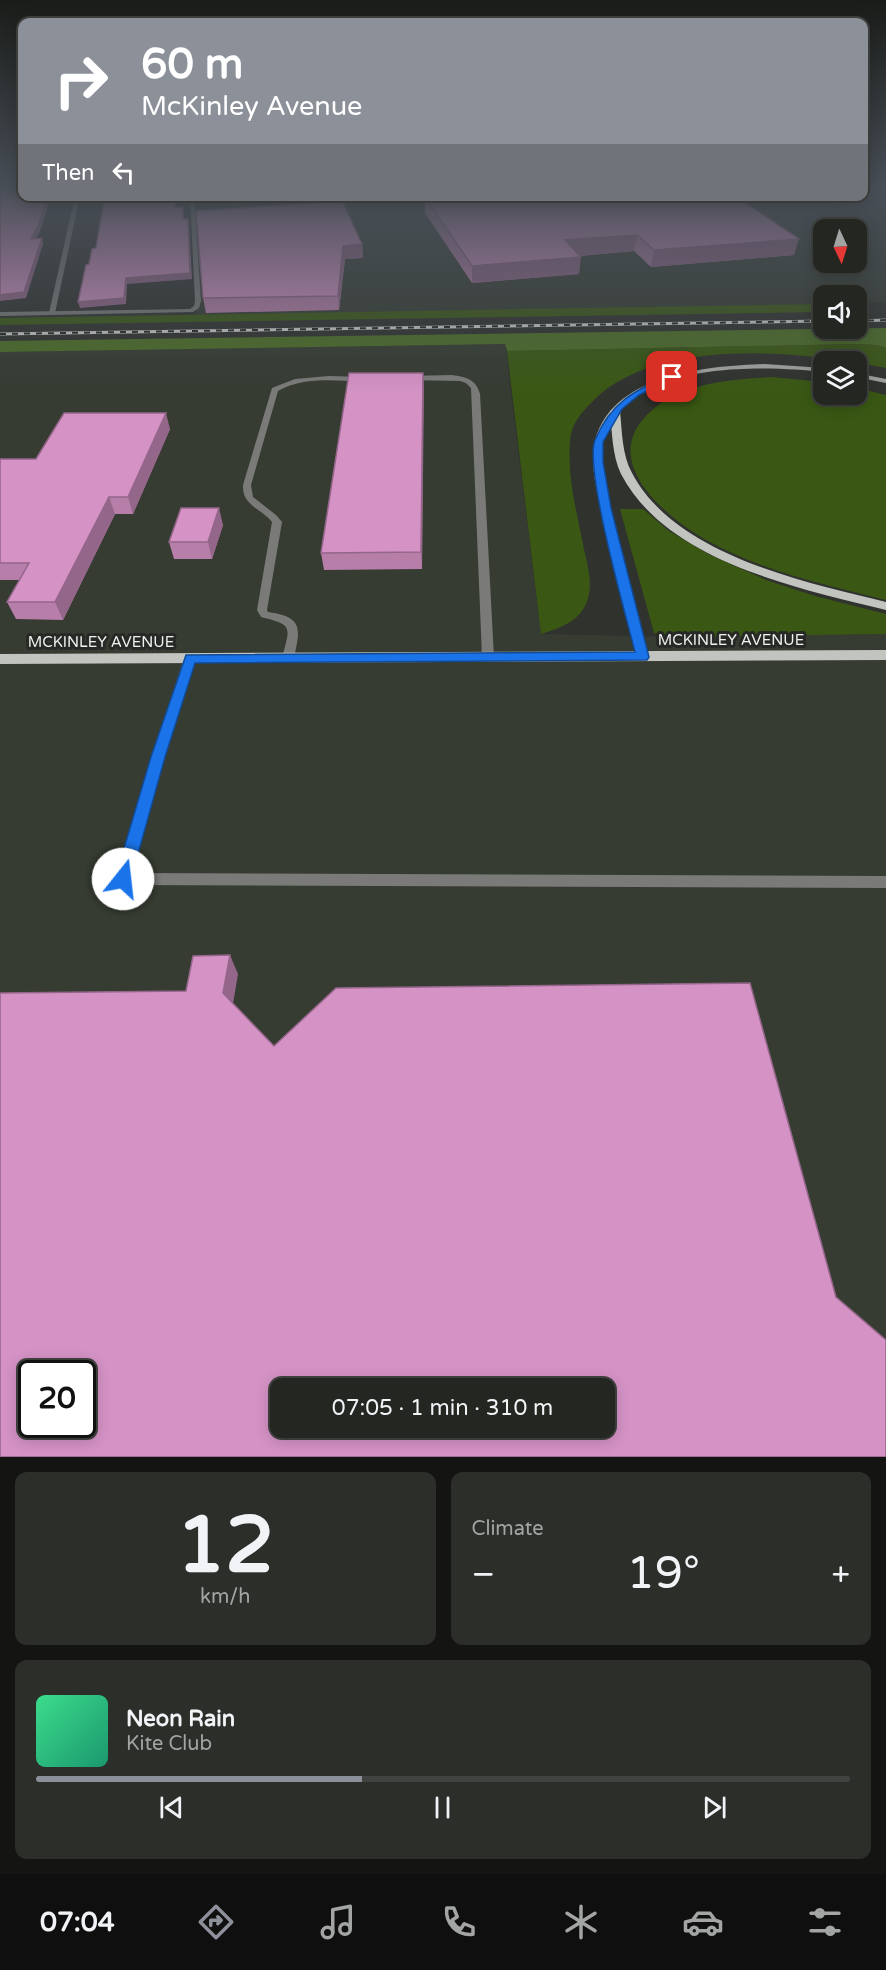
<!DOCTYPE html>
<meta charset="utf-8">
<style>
body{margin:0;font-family:"Varela Round",sans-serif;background:#2c2e2a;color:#f1f3f6;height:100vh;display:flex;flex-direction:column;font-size:22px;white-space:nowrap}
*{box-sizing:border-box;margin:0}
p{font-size:20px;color:#a3a5a5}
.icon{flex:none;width:33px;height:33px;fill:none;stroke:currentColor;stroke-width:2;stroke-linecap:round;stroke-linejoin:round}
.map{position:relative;height:1457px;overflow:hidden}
.panel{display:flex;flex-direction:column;gap:15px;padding:15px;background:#141513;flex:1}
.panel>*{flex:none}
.guide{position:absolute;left:18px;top:18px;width:850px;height:183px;border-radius:12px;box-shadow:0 3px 15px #0003,0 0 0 2px #414340;background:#8c9099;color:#fff;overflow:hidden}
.needle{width:39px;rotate:176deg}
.tools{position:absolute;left:813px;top:219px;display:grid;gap:12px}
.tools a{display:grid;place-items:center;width:54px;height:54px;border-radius:12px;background:#242622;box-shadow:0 3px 15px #0003,0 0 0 2px #414340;font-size:30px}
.speed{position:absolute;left:18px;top:1360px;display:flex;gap:12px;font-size:30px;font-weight:700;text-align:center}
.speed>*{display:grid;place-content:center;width:78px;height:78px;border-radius:50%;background:#242622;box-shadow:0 3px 15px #0003,0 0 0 2px #414340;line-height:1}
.speed .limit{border:3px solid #111;border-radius:9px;background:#fff;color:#111}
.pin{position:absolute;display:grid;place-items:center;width:51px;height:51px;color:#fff;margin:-26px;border-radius:12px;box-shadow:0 3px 9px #0006}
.me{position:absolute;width:66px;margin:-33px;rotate:16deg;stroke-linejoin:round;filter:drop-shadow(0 0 4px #0008)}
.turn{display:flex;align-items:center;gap:21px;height:126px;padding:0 24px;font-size:27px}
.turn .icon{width:78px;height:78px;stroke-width:2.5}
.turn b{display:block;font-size:42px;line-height:51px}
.then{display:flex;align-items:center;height:57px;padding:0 24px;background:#0003;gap:12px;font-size:22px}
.big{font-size:45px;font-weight:600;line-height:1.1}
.panel .widget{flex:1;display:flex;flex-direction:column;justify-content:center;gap:9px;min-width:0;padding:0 21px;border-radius:12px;background:#2c2e2a}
.panel .dial{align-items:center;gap:0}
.dial b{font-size:78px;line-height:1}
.song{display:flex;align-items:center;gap:18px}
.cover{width:72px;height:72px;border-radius:9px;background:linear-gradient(135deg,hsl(150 70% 55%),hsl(160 70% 35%))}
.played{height:6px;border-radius:3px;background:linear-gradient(90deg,#8c9099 40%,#414340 40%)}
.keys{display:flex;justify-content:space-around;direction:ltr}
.heat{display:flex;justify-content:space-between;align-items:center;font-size:33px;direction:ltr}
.panel .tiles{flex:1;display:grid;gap:15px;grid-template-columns:1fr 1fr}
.widget:last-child{grid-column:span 2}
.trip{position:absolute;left:270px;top:1378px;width:345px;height:60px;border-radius:12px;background:#242622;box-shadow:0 3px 15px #0003,0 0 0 2px #414340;font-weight:600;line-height:60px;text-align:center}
.tabs{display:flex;height:96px;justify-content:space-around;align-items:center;background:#0e0f0e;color:#a3a5a5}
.tabs .icon{width:42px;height:42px}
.tabs .current{color:#8c9099}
.tabs b{font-size:27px;color:#f1f3f6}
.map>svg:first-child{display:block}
.built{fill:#363c32;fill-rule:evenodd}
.green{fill:#3a5814}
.forest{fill:#4c6d27}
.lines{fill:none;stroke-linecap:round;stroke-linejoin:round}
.lane{fill:#7a7b79;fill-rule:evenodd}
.street{fill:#7a7b79;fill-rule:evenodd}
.secondary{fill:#a2a4a1;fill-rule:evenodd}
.primary{fill:#c2c4c0;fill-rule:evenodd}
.rail-casing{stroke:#cdcecb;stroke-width:3}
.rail{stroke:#262925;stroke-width:2;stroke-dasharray:6;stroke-linecap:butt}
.wall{fill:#b67ea9}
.shaded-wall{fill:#94668a}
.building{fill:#d492c5;stroke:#94668a;stroke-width:1.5;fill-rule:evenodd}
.route{fill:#1a73e8;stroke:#114b97;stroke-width:1.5}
.labels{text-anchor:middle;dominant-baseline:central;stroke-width:6;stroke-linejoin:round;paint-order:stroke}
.street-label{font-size:15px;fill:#f0f1ee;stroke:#262925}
</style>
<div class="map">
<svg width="886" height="1457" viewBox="0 0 886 1457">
<rect width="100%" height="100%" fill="#30322e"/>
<path class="built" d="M864,188H886V302L857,303L856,296H824L823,304L197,316L191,197L864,196ZM824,230H856V262H824Z
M505,344L541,634L670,637L886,634V1457H0V352ZM32,1374H82V1425H32ZM280,1389H604V1428H280Z"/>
<path class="green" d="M824,304L823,312L0,325V318Z
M856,344L878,345L886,348V368C805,351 658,336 594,400C582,412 571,423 570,442C567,478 577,513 584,549C587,563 592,580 589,594C584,620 563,627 541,634L507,351Z
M771,377L823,382L824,394H856L857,388L886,395V600C826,585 762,571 708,541C667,518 599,463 647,415C656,406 665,399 677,394C707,381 739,379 771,377Z
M620,509H643L669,531L710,555L766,580L815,596L886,614V634L670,637L654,633Z"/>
<path class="forest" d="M886,328V348L878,345L856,344L507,351L505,344L0,352V341Z"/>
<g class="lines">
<path class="lane" d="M190,196H194L201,301L199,308L193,312L0,316V312L190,309L194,306L195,301Z
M372,196H377L379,199L439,196L377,202Z
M452,375C466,377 476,379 480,394L494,657L488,661L482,657L471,388L466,383L460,381L407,380L403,378L407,376Z
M329,376L363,377L367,379L363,381C334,381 304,376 278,391L251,485L253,497L276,515L282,522L267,610L268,612C304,617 300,629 294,658L288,662L282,658C290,627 294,625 261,617L257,610L272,522C261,508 242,506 243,485L272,388L295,379Z
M190,654L196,658L164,757L132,873L886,876V888L123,885L118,883L116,879L152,757L184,658Z"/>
<path class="street" d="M75,196H80L55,313L52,315L49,313Z"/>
<path class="secondary" d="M765,364L824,368V372C758,365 623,360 603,444C595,475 611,512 619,542C629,580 638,619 649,657L643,661L639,660L597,492C594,477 592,462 594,446C607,374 707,366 765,364Z
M856,373L886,379V383L856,377Z"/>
<path class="primary" d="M615,408L620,411C622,431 622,455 632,473C675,555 804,582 886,602V610C798,588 667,562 621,474C612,455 612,431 610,411Z
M886,650V660L0,664V654Z"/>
<g class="rail-casing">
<path id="rail" d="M856,321L886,320
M0,334L824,321"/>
</g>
<use href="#rail" class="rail"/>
</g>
<path class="wall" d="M425,197L794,255L651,267L634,251L580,256L579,274L472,283L425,213Z
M362,244L363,258L345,259L339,310L206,313L203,298Z
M423,373L422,569L324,570L321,553Z
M170,429L133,514H115L63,620L16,619L7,602L19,580H0V459H36Z
M223,525L212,559H174L169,542Z"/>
<path class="shaded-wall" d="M48,196H51L40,231L33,244L31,239Z
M175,196H177L176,213L174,207Z
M188,219L189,225L192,279L127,284L126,304L80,308L78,302L126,278Z
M637,235L634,251L563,257L565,240Z
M42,238L43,244L26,298L0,301V295Z
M799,239L794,255L651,267L654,250Z
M362,244L363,258L345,259L339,310L338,296L343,246Z
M581,257L579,274L472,283V266Z
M423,373L424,388L422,569L421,552Z
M166,413L170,429L133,514L128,497Z
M109,497L115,514L63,620L55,602Z
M219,508L223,525L212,559L208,542Z
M230,955L238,974L232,1010L223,993Z"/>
<path class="building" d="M0,188H22V196H48L38,226L31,239L42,238L24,292L0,295Z
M105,196H175L174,207H183V219H188L190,273L126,278L124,298L78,302L86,265L89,264L92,249L96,248Z
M735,196L799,239L654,250L637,235L565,240L581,257L472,266L425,197Z
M342,201L362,244L343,246L338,296L203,298L196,211Z
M349,373H423L421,552L321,553Z
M64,413H166L128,497H109L55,602H7L29,563H0V459H36Z
M181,508H219L208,542H169Z
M230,955L223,993L274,1046L336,988L750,983L836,1297L886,1340V1457H0V993L186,991L193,956ZM32,1374H82V1425H32ZM280,1389H604V1428H280Z"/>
<linearGradient id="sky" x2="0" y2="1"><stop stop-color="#1a1c19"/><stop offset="0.48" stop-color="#484f57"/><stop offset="1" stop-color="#484f57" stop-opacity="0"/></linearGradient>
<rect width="886" height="392" fill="url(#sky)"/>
<path class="route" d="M669,375L676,377L639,395L622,409L603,442V462L611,508L649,657L647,660L195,663L165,757L131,879L128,884L123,886L117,884L115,879L151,757L186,655L635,652C626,616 584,468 595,440C611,402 634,391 669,375Z"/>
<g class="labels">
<g class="street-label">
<text x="731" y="640">MCKINLEY AVENUE</text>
<text x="101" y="642">MCKINLEY AVENUE</text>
</g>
</g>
</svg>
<div class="tools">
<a><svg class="needle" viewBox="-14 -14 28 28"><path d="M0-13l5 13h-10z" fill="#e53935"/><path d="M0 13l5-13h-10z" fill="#a3a5a5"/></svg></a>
<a><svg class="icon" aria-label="sound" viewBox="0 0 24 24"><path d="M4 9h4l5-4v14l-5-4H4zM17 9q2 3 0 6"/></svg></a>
<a><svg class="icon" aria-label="layers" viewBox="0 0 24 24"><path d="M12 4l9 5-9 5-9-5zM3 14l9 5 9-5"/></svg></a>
</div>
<div class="speed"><div class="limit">20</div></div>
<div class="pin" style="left:672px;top:377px;background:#d93025"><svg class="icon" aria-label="arrive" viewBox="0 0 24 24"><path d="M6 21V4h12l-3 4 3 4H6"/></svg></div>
<svg class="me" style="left:123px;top:879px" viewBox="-20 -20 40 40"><circle r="19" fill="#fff"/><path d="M0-13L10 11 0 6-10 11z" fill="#1a73e8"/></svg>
<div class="trip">07:05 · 1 min · 310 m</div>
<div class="guide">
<div class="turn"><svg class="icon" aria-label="right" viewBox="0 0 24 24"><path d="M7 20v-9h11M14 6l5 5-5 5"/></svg><div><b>60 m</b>McKinley Avenue</div></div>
<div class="then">Then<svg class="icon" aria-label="left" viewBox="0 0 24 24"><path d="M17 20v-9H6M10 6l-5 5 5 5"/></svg></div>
</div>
</div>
<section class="panel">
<div class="tiles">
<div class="widget dial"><b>12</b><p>km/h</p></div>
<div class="widget"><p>Climate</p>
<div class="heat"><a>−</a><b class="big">19°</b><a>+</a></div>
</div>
<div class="widget">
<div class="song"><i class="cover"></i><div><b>Neon Rain</b><p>Kite Club</p></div></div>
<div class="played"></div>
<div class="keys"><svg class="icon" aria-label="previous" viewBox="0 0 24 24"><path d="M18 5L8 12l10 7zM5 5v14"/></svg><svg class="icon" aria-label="pause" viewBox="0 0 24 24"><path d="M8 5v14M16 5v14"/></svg><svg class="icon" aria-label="next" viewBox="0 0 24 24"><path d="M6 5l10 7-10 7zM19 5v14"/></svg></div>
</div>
</div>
</section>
<nav class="tabs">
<b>07:04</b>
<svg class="icon current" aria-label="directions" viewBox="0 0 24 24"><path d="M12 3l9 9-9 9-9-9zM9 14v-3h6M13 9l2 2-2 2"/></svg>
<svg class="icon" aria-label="music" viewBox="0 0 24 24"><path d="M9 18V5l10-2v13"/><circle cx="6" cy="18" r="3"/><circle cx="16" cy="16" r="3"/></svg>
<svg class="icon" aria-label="phone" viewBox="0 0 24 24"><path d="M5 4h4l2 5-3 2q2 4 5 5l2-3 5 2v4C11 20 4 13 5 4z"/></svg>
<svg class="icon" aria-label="climate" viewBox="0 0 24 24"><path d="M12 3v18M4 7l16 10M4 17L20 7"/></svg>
<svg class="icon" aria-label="car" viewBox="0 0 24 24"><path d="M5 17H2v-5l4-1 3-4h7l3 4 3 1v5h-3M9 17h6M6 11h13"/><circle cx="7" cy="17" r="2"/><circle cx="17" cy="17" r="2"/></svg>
<svg class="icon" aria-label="filters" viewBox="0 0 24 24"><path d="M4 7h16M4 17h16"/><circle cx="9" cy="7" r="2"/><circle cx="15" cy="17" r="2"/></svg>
</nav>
